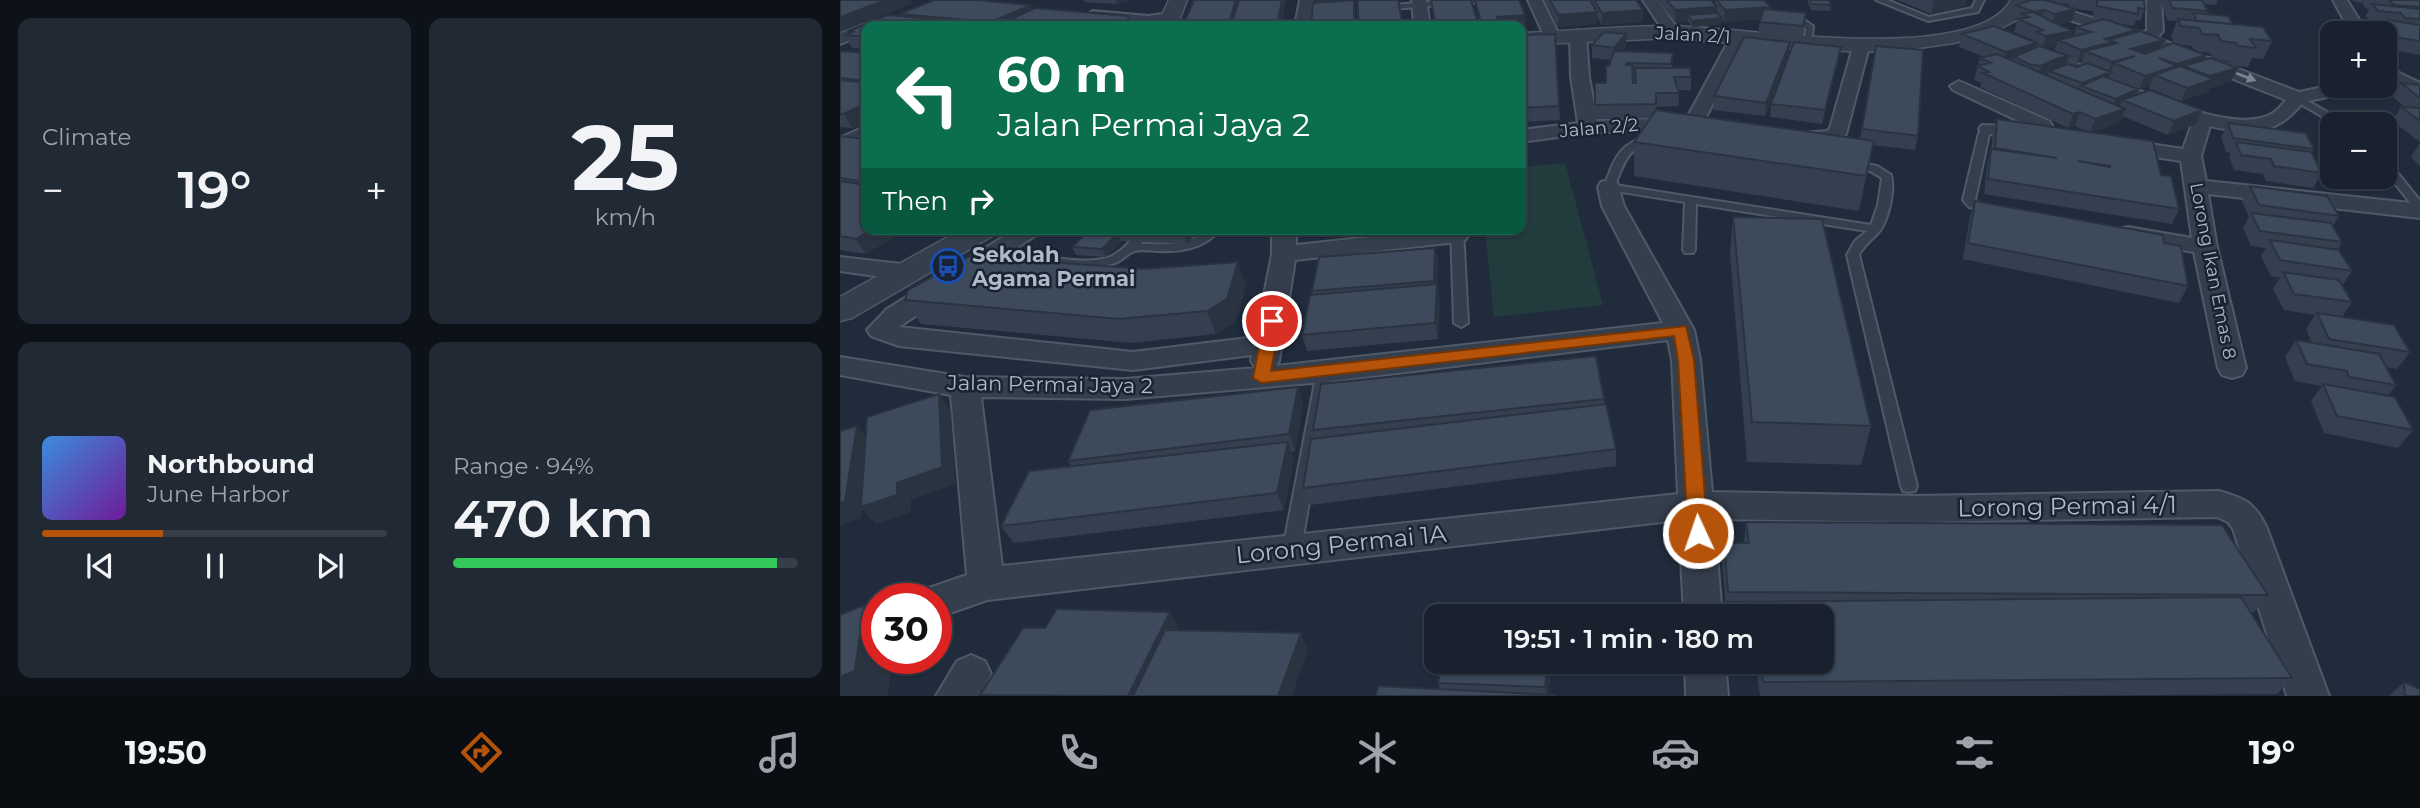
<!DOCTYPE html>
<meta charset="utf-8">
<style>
body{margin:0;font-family:Montserrat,sans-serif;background:#212935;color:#f1f3f6;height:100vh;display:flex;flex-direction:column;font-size:26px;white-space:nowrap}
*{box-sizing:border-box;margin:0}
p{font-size:23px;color:#9fa3aa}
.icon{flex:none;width:38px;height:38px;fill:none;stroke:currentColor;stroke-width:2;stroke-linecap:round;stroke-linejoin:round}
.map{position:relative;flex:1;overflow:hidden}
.panel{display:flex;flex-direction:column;gap:18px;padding:18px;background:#0d1219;width:840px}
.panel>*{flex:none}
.top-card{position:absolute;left:21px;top:21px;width:665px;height:214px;border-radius:14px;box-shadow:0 2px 5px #0004,0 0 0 2px #363e49;background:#0b6e4f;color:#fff;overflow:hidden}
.fabs{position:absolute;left:1480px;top:21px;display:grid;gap:14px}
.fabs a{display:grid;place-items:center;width:77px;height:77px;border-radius:14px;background:#18212d;box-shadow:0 2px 5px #0004,0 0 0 2px #363e49;font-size:35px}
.speed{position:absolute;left:21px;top:583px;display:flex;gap:14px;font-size:35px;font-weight:700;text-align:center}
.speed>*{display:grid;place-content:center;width:91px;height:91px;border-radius:50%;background:#18212d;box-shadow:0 2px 5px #0004,0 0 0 2px #363e49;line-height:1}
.speed .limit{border:10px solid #d22;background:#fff;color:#111}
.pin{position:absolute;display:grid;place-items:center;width:60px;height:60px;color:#fff;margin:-30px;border:4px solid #fff;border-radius:50%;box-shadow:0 2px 7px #0007}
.me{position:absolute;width:77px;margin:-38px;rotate:357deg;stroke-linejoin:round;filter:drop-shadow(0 0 5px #0008)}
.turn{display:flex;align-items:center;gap:24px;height:147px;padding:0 21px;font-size:32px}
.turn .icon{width:91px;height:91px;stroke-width:2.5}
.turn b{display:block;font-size:49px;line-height:60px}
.then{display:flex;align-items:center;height:66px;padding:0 21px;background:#0003;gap:14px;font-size:26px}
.big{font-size:52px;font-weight:600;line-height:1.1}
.panel .widget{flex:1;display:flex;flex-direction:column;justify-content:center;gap:10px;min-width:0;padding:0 24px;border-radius:14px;background:#212935}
.panel .dial{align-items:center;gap:0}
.dial b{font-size:91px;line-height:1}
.song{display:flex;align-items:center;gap:21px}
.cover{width:84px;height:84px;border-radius:10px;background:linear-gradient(135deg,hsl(210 70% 55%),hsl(280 70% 35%))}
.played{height:7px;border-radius:4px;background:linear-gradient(90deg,#b45309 35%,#363e49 35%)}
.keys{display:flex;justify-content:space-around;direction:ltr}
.heat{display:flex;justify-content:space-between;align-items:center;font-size:38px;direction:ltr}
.charge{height:10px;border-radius:5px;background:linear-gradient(90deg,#34c759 94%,#363e49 0)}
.panel .tiles{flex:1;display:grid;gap:18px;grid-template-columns:repeat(2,1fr)}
.trip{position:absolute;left:584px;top:604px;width:410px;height:70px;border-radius:14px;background:#18212d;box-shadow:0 2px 5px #0004,0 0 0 2px #363e49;font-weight:600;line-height:70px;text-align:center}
.dock{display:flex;height:112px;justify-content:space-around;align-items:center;background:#0a0d12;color:#9fa3aa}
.dock .icon{width:49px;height:49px}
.dock .on{color:#b45309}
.dock b{font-size:32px;color:#f1f3f6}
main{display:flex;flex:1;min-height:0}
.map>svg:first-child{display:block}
.green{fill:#223b3d}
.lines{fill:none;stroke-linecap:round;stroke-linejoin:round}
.service-casing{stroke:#4f5967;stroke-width:4}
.minor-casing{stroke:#4f5967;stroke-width:4}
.tertiary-casing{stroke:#4f5967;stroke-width:3}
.service{fill:#343e4c;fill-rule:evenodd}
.minor{fill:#343e4c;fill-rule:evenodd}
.tertiary{fill:#343e4c;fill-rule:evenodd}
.wall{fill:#34404f;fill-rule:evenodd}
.shaded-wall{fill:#2a3440}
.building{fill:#3c4a5c;stroke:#2a3440;stroke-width:2;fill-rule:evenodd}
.oneway{fill:#788290}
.route{fill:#b45309;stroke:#753606;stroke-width:2}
.labels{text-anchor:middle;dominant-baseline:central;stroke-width:5;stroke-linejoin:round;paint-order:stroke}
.far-street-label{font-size:18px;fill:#afb9c8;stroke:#192331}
.poi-label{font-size:21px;font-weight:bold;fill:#afb9c8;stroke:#192331;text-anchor:start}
.street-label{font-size:21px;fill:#afb9c8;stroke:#192331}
.near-street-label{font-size:24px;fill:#afb9c8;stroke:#192331}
</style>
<main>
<section class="panel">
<div class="tiles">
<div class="widget"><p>Climate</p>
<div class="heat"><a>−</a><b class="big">19°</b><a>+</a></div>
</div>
<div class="widget dial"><b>25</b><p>km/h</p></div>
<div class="widget">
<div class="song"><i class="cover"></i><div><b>Northbound</b><p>June Harbor</p></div></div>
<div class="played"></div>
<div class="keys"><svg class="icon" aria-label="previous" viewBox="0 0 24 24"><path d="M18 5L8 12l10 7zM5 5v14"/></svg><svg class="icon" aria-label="pause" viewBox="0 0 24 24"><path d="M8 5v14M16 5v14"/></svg><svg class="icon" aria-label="next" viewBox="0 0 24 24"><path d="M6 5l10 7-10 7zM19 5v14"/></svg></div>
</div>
<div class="widget"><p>Range · 94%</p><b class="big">470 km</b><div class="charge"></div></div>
</div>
</section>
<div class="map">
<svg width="1580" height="696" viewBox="0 0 1580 696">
<rect width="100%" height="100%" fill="#202c3c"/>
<path class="green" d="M725,163L763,305L654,317L645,229H681V167Z"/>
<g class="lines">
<g class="service-casing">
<path id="service" d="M615,0H648L644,2L540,10L536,8L540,6Z
M1036,0H1047L1089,17L1132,8L1136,0H1144L1138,12L1088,21Z
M947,13H953L973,26L971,46L964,44L966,29L947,17Z
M1457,95L1505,122L1507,124H1495L1454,100L1452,98Z
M26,126V133L0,145V138Z
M1146,127L1154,129L1149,134L1135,200L1139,205L1133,208L1129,207L1123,200L1139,133Z
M811,135L815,136V140C787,149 785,160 775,185L1031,225L1038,205L1042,178L1030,171L1006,164L1011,161L1037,166L1051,175C1055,190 1049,216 1041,229C1034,239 1024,244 1019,255L1077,486L1075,491L1069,492L1063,491L1061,486L1007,255L1015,241L1027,231L856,204L855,250L853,253H845L843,250L845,202L769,190L764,187C775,158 778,144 811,135Z
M1545,161L1549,162L1580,201V211L1576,210L1545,171Z
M368,229H381C364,249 341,252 317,251C311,251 301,249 295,251C287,253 282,262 272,264C235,273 195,261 159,255L153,251L159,247C187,253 246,268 272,256C280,252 287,245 293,238H301L303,241L301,244C325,244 350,247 368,229Z
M611,229H623L628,323L621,327L614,323Z
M484,367L491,372L461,549L458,554L452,556L446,554L443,549L477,372Z"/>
</g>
<g class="minor-casing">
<path id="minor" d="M460,0H474L471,26H455Z
M572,0H586L590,26H574Z
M688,0H702L720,37L718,40H706Z
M803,0H817L840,32L838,35H826Z
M1307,0H1321L1323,31L1317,38L1459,92L1493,85L1524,86L1521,90L1463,102C1437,136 1410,135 1370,126L1361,156L1366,181L1580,204V218L1368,194L1377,247L1406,368L1402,375L1392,378L1382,375L1378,368L1354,252L1288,241L1280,239L1276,234L1280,229L1288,227L1352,238L1341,161L1277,151L1270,149L1267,145L1270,141L1277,139L1343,149L1353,121L1315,108L1185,52L1183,49L1191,44L1197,46C1248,66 1369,131 1420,118C1432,116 1439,109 1446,100L1300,42L1194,9L1192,6L1199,2L1303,33L1307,30Z
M1493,0H1507L1527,33H1511Z
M253,11L308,16L330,13L338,18L335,21L308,26L248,19L245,16Z
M26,24L32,26H26V34L0,44V33Z
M738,30L746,35L749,77L757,121L847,118L892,35L898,33L906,38L861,127L748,133L681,142V130L738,123L731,77L730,35Z
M1021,42L1029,47L1006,134C994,147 968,146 951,142L948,138L951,134L987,131L990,128L1013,47Z
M1545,66L1580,83V95L1545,78Z
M1119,81L1209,121L1212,125L1209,129L1200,130L1202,133L1199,137L1192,139L1142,133L1139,129L1142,125L1191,127L1113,90L1110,86Z
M769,180L777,182L784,206L854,330L860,360L872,492L1077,496L1379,491C1405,499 1413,501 1426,526L1489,696H1447L1393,529L1388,522L1377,517L1077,522L874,519L882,616H844L839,520L147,600L96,618V598H79L83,590L127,575L111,395L0,375V357L125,377L285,379L416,368L411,361L412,355L293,370L59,346L31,336L27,330L47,309L176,229H205L59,327L293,352L416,337L432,254V229H456V245L605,229L625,230L629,235L625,240L617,242L455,260L439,361L436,366L823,323L762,206L758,187L761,182ZM828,340L832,360L838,494L162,566L141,397L285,399L484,382Z
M0,257L70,265L79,268L83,273L79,278L70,281L0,271Z
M131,655L145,661L151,674L140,696H96L117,661Z
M845,662H885L888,696H846Z"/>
</g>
<g class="tertiary-casing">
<path id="tertiary" d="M329,0H347L337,26H317Z
M1171,0H1189L1179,19L1151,33L1114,43L1050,52L968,50L832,38L681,45V33C731,31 781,26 830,26C899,26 1133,68 1171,0Z
M122,229H158L154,235L12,318L0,321V297Z"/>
</g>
<use href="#service" class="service"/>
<use href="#minor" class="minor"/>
<use href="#tertiary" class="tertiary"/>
</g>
<path class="wall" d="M243,0H290L277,4L244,2Z
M634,0H679L686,27L641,26Z
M705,0H796L803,10V22L762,25L757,17V24L718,27Z
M817,0H871L875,4V0H924L931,7L930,10L966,13L962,38L918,34L920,19L884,22L882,19L881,24L852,27L848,21L835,22Z
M967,0H989L991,5L990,11L971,10Z
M1058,0H1126L1125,6L1091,14Z
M1207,0H1304L1305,9L1300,21L1296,20L1294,26L1276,23L1296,32L1324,40L1320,48L1334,44L1331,36L1337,21L1327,20L1320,0H1378L1376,5L1364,4L1368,11L1367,14L1432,41L1423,59L1412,58L1408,67L1390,65L1388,61L1375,59L1391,81L1370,88L1368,92L1341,101L1309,88L1310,86L1299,89L1269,77V78L1296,95L1356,124L1328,135L1282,116L1280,123L1252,132L1321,175L1339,209L1332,224L1144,194L1147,164L1151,149L1153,133L1157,119L1248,132L1235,126L1228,128L1140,87L1141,83L1134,80L1140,58L1144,57L1119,47L1122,34L1193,42V40L1174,32L1178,19L1172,17L1176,5ZM1215,3L1228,4V7ZM1235,9L1253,11V9V18L1261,20L1236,27L1233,37H1231L1218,25L1232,21ZM1334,44L1352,46L1354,51ZM1216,46L1214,51L1206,48ZM1358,52L1370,53L1373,59L1364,60ZM1228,59L1237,63L1242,61L1241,64L1243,65L1237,67L1226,64Z
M1512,0H1580V55L1546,49L1545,33L1541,32L1546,24L1532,23L1526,16L1529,9H1527L1523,5L1524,3L1515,2Z
M193,9L290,26H26V49L12,48L5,35L10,33L8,31L61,16L59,14Z
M715,34L720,120L681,122V35Z
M786,34V47L782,51L833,53L832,68L851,77V90H838L839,106L816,107V111L1020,139L1036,46L1078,136L1075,150L1033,145L1019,211L794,176V142L811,118L755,119V83H766L771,60L752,58V45Z
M0,51L26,53V121L12,128L0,127Z
M948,55L925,116L873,110L874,96Z
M999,60L982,124L930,117L931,104Z
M1561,83L1580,85V142L1552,121L1561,107H1565L1553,97Z
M1388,123L1474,149L1471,154L1482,173L1473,188L1426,181L1423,174L1394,170L1389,157L1391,153L1386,152L1381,137Z
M0,136L26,139V254L0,250Z
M1580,143V166L1571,157Z
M1410,186L1499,216L1493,226L1502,242L1498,250L1512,271L1502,286L1512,302L1502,317L1570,352L1557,369L1546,367L1556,385L1548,396L1573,430L1558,448L1484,433L1471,401L1482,386L1455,381L1445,357L1456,340L1472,343L1466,329L1475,315L1444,310L1433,289L1440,278L1431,276L1421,256L1426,248L1411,246L1403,228L1409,217L1402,201Z
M1135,201L1324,243L1348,286L1339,303L1123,259L1130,216Z
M893,217L1031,426L1021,465L907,462L890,253Z
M251,229H360L347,244L282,241L266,257L236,255L232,247Z
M485,229H578L487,237Z
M595,248L598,263L597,286L600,301L598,339L467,351L462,335L473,295L472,291Z
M406,285L396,322L376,334L291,343L81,324L65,300Z
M764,399V404L776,449V466L470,505L463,488L476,438L473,430Z
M463,404L455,451L451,452L454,459L444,510L174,543L161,526L231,466L228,461Z
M906,522L1428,595L1414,612H1411L1452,678L1437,694L1183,696H920L917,673H891L890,662H982V616H885L886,609L882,560L884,543H904Z
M603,662H712L708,695L600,689L598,683Z
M1564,682L1580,696H1549Z"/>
<path class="shaded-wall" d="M46,0H70L72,4L0,32V17Z
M276,0H290L277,4Z
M396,0H403L395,26H388Z
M442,0H446L442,26H437Z
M473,0H515L516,26L475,10Z
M1094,0H1126L1125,6L1091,14Z
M191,5L196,17L161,24L162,26H153L151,22Z
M877,7V18H882L881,24L852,27V21L848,15V21L835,22V10Z
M931,7L929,19L884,22L885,10Z
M1236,9L1232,21L1211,26L1215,14Z
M803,10V22L762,25V13Z
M1204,10L1200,22L1194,12Z
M757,12V24L718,27V15Z
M685,15L686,27L642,26L641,22L657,17Z
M611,21L612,26H596L595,22Z
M638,23L639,26H612Z
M1297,30L1292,42L1277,43L1269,40L1268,43L1273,42L1268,55L1245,51L1242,61L1237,63L1241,50L1265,39Z
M1233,31L1229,44L1218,40L1216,46L1202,49L1206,36Z
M786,34V47L774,61V48Z
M1324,40L1318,52L1274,63L1266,85L1241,86L1242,83L1268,73L1272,62L1291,49Z
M950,42L948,55L925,116L926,103Z
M1197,43L1194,56L1174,57L1173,62L1162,65L1166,52Z
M1001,47L999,60L982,124L985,110Z
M1366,55L1360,68L1343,66L1340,75H1314L1310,86L1299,89L1305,76L1337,66V64Z
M1229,56L1225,69L1209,71L1208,74L1197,79L1201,66L1216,59Z
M1397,68L1391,81L1370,88L1368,92L1341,101L1347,88L1368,81L1370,76Z
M1298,89L1293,102L1282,100L1279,109L1270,112L1276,99Z
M26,103V121L12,128L4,114Z
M1285,109L1280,123L1250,133L1255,119Z
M1362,110L1356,124L1328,135L1334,121Z
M1240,112L1235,126L1228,128L1233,114Z
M1034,141L1027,174L1019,211L1026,176Z
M32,229H68L26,254L16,239Z
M341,229H360L347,244Z
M278,233L282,241L266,257L262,249Z
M595,248L598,263L597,286L600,301L598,339L595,323L596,296L594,281Z
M398,262L406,285L396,322L376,334L367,311Z
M458,387L463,404L455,451L449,434Z
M99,394L111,411L115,484L71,500V512L36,524L22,509L21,518L0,525V503L17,426L31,443L57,483Z
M448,442L454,459L444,510L437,493Z
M24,605L37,618V658H52L48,696H0V677Z
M330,612L340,629L308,696H288Z
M461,633L468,650L452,696H438Z
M708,662H712L708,696H706L705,687Z"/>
<path class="building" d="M0,0H46L0,17Z
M94,0H136L191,5L151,22L59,14Z
M354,0H396L388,26H343Z
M399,0H442L437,26H391Z
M514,0V26H471L473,3Z
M517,0H558L563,26H519Z
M591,0H631L638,23L612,26L611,21L595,22Z
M635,0H679L685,15L657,17L658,21L641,22Z
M710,0H750L757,12L718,15Z
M754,0H796L803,10L762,13Z
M827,0H871L877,7L835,10Z
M876,0H924L931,7L885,10Z
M970,0H989L991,5L971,4Z
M1191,0H1205L1236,9L1215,14L1204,10L1194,12L1176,5Z
M1257,0H1304L1305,9L1298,8V14L1257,6Z
M1329,0H1362L1368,11L1332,8Z
M1549,0H1580V7L1554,5Z
M1532,4L1580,9V19L1565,18L1561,13L1538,11Z
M195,8L288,16L289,24L285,26H188L161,24Z
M924,9L966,13L963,26L920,22Z
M1193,12L1208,19H1206L1233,31L1206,36L1196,32L1203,30L1178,19L1189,17L1182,14Z
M877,13L882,18L852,21L848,15Z
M1353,13L1388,16L1393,24L1357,21Z
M48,15L145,24L141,26H26V37L5,35L15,31H8Z
M1264,19L1297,30L1265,39L1273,42L1241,50L1218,40L1251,32L1236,27Z
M1338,19L1423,27L1432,41L1410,39L1416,48L1398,46L1396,43L1381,41L1378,35L1362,34L1359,28L1341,26Z
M1548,20L1580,25V41L1553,37Z
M1154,26L1197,43L1166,52L1122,34Z
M1300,31L1324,40L1291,49L1305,54L1333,43L1366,55L1337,64L1319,58L1337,66L1305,76L1274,63L1295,56L1272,62L1245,51L1277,43L1269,40Z
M764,32L786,34L774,48L752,45Z
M715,34L719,106L681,108V35Z
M904,37L950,42L926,103L874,96Z
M954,42L1001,47L985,110L931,104Z
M1036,46L1083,50L1078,136L1022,129Z
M1199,46L1229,56L1216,59L1201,66L1191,65L1174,57Z
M0,51L26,53V81L0,78Z
M774,51L833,53L831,64L787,63L786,65H792L793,83H796L795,68H850L851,77H834L839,93H816V104L755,105V83H766V66H769Z
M1157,54L1285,109L1255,119L1240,112L1233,114L1143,73L1149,72L1137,66L1151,63L1140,58Z
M1371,58L1397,68L1370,76L1343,66Z
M1247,63L1271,72L1242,83L1209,71L1228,64L1237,67Z
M1340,66L1374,79L1347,88L1314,75Z
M1263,76L1298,89L1276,99L1241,86Z
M0,80L26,83V103L4,114H0Z
M1561,83L1580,85V98Z
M1310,90L1362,110L1334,121L1282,100Z
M1561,107L1580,108V121Z
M816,110L1034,141L1026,176L794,142Z
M1157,119L1313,141L1321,175L1331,176L1339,209L1148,179L1151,149L1217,158L1155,148ZM1238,161L1270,166V167Z
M1388,123L1466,133L1474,149L1393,138Z
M0,136L26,139V182L0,178Z
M1396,142L1471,152L1482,173L1434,166L1431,159L1401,155Z
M0,181L26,185V229H32L16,239L0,236Z
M1410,186L1487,196L1499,216L1419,205Z
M1135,201L1323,235L1324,243L1341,246L1348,286L1128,243Z
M1411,213L1491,223L1502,242L1420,231Z
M893,217L982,219L1031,426L912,422Z
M251,229H309L311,234L278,233L262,249L232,247Z
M1430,240L1499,250L1512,271L1440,260Z
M595,248L594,281L472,291L479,257Z
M130,256L303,269L398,262L387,299L367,311L279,319L65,300L68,290Z
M1443,272L1499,280L1512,302L1454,294Z
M597,284L595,323L462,335L470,295Z
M1477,313L1554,325L1570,352L1489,339Z
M1456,340L1539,354L1556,385L1509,377L1507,371L1467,364Z
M756,356L764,399L473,430L481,384Z
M1483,384L1555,397L1573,430L1497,416Z
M458,387L449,434L228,461L250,410Z
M99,394L102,467L57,483V495L21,507L27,417Z
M766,404L776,449L463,488L471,439Z
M17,426L5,501L0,503V431Z
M448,442L437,493L161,526L189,471Z
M906,522L1382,525L1428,595L888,592L884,543H909Z
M1401,597L1452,678L923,682L920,662H982V616H889L887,602Z
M616,603L715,606L714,616H613Z
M24,605L15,671L0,677V615Z
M217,609L330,612L288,696L140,695L183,628H205Z
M325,630L461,633L438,696H293Z
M603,662H708L705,687L598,683Z
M1564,682L1580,689V696H1565Z
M538,686L715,695V696H536Z"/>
<defs><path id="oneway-solid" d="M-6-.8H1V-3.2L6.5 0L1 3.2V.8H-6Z" transform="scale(1.75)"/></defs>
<use class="oneway" href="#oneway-solid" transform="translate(1406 77) rotate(21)"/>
<path class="route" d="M432,317L440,321L431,371L846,326L854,360L868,533L865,538L858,541L851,538L848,533L838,360L834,336L422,383L413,378L424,321Z"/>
<defs>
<g id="bus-ring" transform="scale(1.75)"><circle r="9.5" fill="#192331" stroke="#1a4fb4" stroke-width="1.5"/><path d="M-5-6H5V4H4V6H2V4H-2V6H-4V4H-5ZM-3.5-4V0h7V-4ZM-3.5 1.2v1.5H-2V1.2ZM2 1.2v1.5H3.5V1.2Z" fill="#1a4fb4"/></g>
</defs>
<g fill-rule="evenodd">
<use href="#bus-ring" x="108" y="266"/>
</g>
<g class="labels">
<g class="far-street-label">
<text transform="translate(853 35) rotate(3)">Jalan 2/1</text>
<text transform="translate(759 128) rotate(-5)">Jalan 2/2</text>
<text transform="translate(1373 271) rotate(79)">Lorong Ikan Emas 8</text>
</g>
<g class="poi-label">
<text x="132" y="254">Sekolah<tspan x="132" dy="24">Agama Permai</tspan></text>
</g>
<g class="street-label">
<text transform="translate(210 384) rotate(1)">Jalan Permai Jaya 2</text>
</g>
<g class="near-street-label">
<text transform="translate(1227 506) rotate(-1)">Lorong Permai 4/1</text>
<text transform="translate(501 544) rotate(-6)">Lorong Permai 1A</text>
</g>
</g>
</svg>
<div class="fabs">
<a>+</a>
<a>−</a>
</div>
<div class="speed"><div class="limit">30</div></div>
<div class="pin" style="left:432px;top:321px;background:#d93025"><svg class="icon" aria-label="arrive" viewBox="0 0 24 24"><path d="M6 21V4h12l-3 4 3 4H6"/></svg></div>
<svg class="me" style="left:858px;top:533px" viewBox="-20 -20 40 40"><circle r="17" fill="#b45309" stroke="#fff" stroke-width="3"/><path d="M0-11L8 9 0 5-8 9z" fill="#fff"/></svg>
<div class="trip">19:51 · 1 min · 180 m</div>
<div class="top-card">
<div class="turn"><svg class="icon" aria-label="left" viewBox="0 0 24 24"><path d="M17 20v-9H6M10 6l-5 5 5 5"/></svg><div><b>60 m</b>Jalan Permai Jaya 2</div></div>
<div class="then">Then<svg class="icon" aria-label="right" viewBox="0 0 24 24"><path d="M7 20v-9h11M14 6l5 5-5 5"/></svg></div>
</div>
</div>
</main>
<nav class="dock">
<b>19:50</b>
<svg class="icon on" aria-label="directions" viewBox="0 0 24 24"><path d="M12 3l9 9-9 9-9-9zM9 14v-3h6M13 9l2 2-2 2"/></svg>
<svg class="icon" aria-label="music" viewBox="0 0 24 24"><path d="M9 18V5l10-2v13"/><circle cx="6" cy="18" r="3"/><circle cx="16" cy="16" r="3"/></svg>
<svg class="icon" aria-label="phone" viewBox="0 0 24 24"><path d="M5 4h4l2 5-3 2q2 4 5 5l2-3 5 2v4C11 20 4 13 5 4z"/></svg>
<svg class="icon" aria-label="climate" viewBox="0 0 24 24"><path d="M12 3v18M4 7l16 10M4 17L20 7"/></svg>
<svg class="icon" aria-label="car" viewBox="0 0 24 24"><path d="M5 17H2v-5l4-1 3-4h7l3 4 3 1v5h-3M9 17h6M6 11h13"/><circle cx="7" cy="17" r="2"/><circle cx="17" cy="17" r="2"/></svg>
<svg class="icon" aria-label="filters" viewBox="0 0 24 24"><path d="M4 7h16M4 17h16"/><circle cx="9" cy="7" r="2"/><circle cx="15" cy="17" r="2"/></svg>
<b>19°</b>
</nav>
